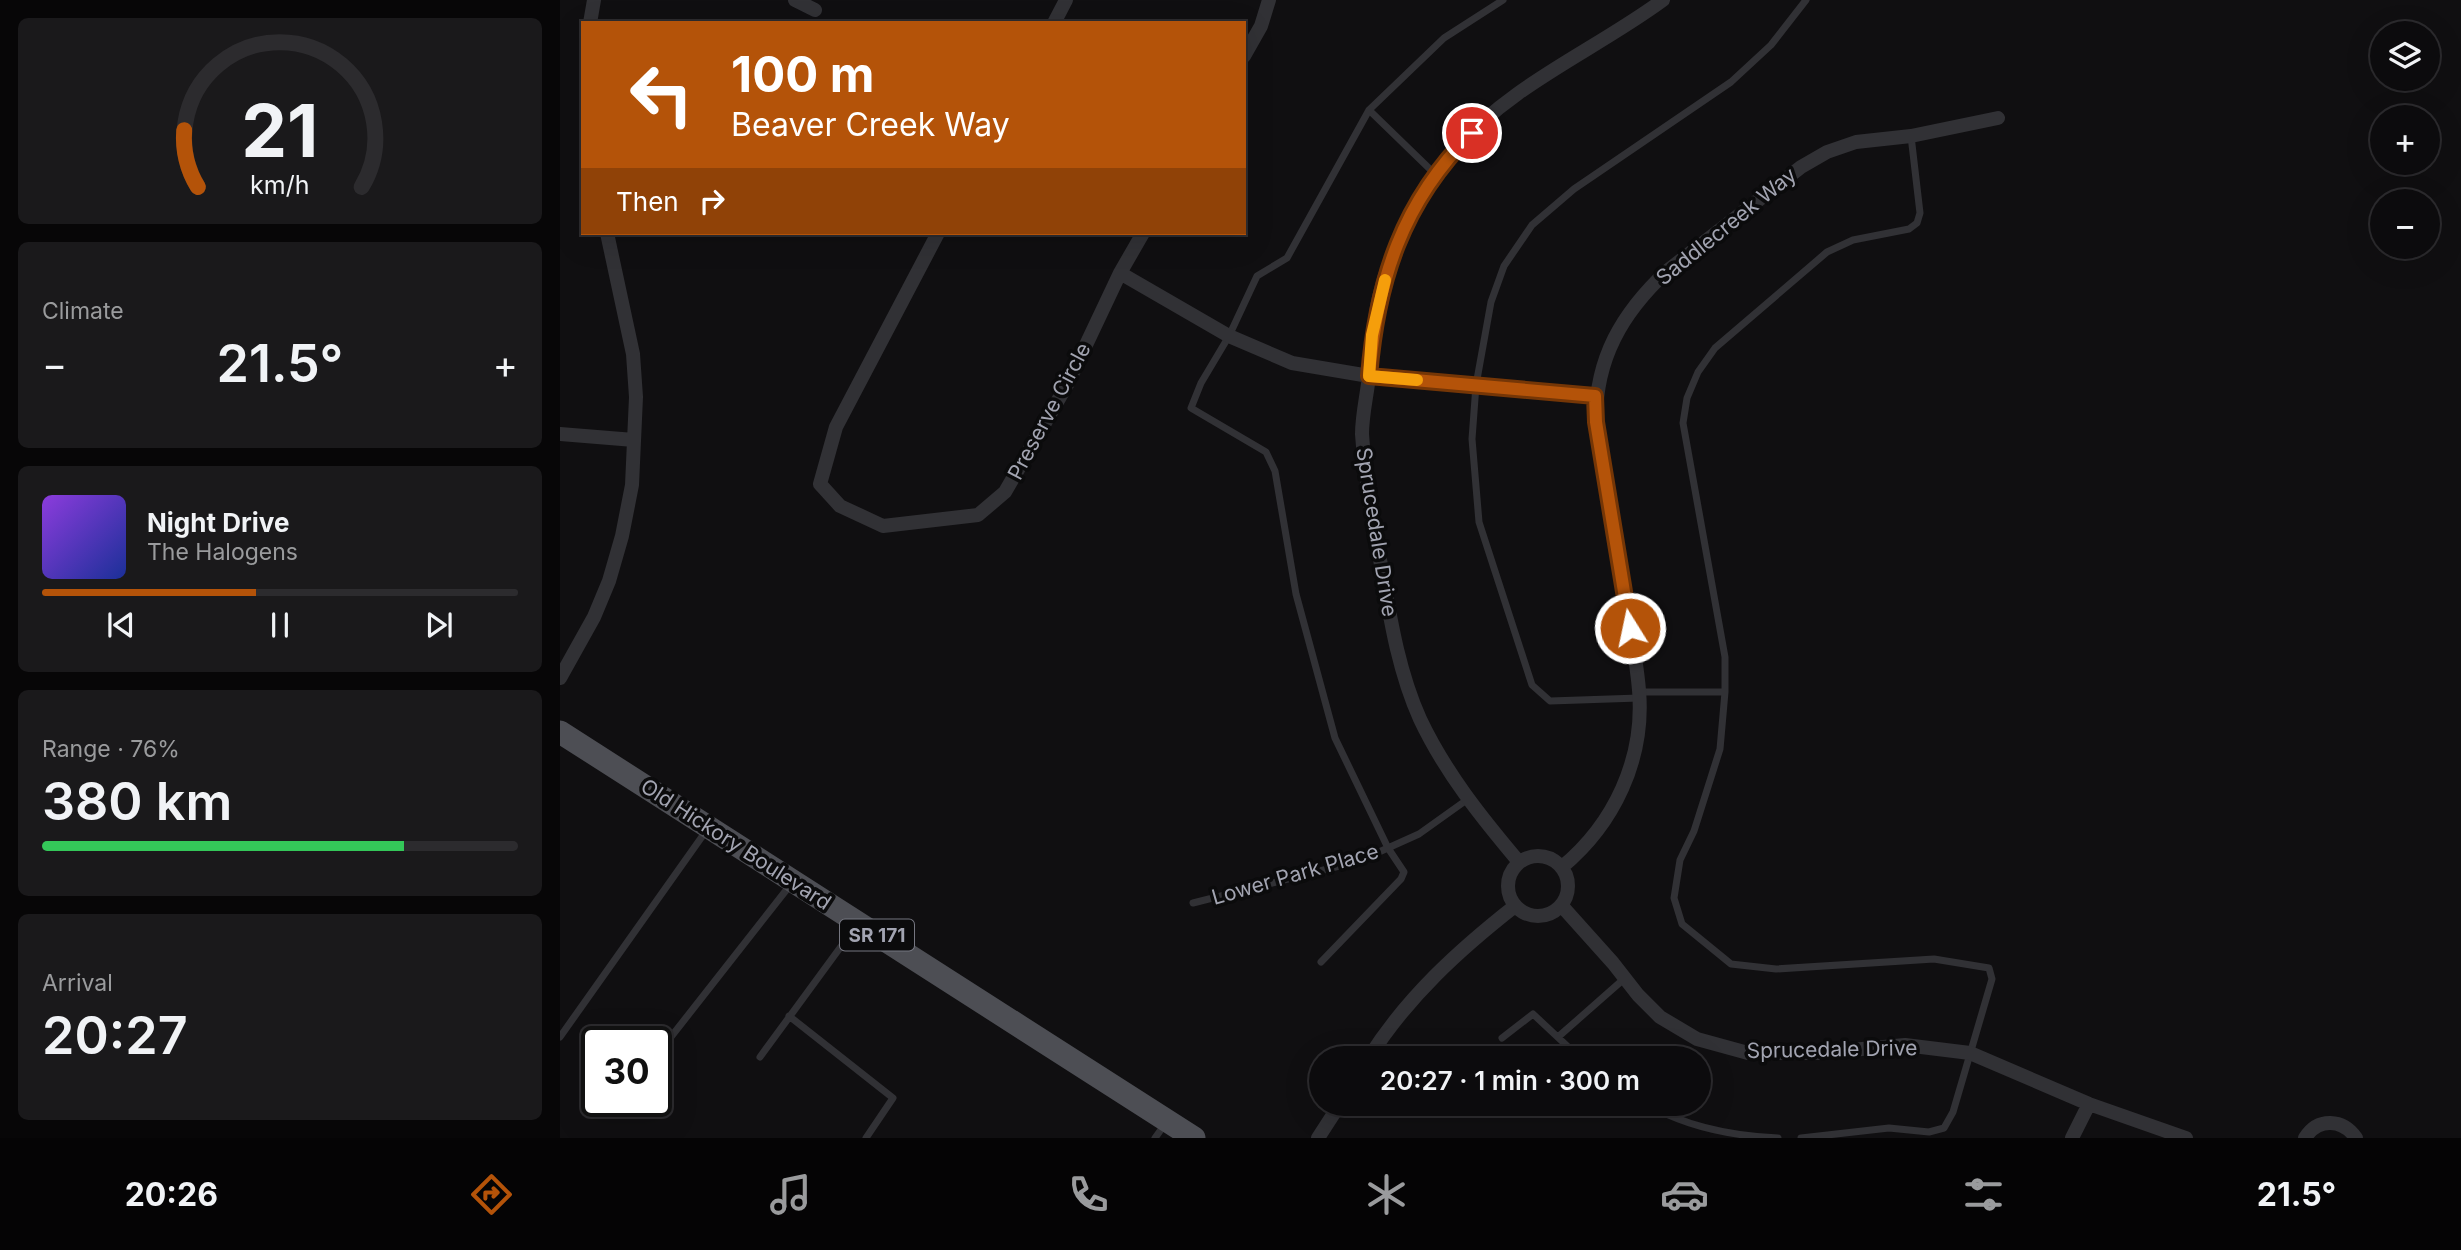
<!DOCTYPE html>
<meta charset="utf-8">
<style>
body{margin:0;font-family:Inter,sans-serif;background:#1a191b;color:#f1f3f6;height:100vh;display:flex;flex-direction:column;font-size:26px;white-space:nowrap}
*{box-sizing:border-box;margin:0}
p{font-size:23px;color:#9a9b9d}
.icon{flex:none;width:38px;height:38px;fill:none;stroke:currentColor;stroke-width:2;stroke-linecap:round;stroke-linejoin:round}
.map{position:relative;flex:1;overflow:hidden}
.drawer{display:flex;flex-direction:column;gap:18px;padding:18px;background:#070607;width:560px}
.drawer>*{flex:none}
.guide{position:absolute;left:21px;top:21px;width:665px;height:214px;border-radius:0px;box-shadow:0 7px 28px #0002,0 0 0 2px #2c2b2e;background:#b45309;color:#fff;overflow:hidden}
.buttons{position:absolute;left:1810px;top:21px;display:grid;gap:14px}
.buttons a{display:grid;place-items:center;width:70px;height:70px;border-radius:50%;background:#0c0b0d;box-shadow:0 7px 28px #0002,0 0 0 2px #2c2b2e;font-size:35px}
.speed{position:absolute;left:21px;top:1026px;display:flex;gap:14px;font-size:35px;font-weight:700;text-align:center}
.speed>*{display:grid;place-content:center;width:91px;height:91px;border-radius:50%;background:#0c0b0d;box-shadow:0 7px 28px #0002,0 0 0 2px #2c2b2e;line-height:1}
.speed .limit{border:4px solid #111;border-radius:10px;background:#fff;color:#111}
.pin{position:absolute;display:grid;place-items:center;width:60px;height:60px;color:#fff;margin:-30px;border:4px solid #fff;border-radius:50%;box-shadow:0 2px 7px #0007}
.me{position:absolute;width:77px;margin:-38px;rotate:350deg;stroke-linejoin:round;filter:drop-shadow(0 0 5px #0008)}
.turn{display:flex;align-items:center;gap:24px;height:147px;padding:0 35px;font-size:32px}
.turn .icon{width:91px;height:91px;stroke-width:2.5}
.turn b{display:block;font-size:49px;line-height:60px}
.then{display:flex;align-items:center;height:66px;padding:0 35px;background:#0003;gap:14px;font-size:26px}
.big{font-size:52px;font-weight:600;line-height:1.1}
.drawer .card{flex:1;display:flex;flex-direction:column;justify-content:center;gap:10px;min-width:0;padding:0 24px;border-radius:10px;background:#1a191b}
.drawer .dial{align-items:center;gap:0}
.dial svg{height:182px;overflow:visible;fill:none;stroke:#2c2b2e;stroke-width:7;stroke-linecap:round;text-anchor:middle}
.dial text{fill:#f1f3f6;stroke:none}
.song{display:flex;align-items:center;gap:21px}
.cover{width:84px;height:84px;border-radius:10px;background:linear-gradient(135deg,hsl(270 70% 55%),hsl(230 70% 35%))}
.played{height:7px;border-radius:4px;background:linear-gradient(90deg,#b45309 45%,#2c2b2e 45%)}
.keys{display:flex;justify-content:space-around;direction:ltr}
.heat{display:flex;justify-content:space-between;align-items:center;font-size:38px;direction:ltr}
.charge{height:10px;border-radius:5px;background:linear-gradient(90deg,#34c759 76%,#2c2b2e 0)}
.trip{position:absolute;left:749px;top:1046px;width:402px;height:70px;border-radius:35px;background:#0c0b0d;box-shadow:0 7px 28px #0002,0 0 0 2px #2c2b2e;font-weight:600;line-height:70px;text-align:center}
.menu{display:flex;height:112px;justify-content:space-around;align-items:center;background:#050405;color:#9a9b9d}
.menu .icon{width:49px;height:49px}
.menu .active{color:#b45309}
.menu b{font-size:32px;color:#f1f3f6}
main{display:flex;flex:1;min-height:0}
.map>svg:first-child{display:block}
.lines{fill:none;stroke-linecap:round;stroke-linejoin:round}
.service{stroke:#313135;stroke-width:7}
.minor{stroke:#313135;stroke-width:14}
.primary{stroke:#4d4e54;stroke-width:23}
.route-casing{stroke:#753606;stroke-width:18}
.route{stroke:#b45309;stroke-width:12}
.slow{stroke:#f59e0b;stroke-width:12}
.labels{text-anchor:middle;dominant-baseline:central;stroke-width:7;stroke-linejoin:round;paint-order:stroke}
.shield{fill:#0b0b0c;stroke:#757680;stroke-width:2}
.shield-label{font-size:19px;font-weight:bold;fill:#a2a4b1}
.street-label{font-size:21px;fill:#a2a4b1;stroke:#0b0b0c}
</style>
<main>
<section class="drawer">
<div class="card dial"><svg viewBox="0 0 100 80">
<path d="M14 69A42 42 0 1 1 86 69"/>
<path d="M14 69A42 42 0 0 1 8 44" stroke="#b45309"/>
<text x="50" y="56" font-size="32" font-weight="700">21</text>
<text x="50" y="72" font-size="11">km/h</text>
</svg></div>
<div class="card"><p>Climate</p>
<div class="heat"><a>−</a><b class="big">21.5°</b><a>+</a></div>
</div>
<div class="card">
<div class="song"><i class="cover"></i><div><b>Night Drive</b><p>The Halogens</p></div></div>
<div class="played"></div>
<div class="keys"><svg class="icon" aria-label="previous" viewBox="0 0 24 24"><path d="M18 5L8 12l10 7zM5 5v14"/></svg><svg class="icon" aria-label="pause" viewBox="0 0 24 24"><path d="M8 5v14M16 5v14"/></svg><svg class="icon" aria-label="next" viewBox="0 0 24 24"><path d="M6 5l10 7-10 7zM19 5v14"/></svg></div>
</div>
<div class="card"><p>Range · 76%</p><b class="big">380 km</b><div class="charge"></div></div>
<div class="card"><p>Arrival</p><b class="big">20:27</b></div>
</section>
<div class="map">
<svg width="1901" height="1138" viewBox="0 0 1901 1138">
<rect width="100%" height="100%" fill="#100f11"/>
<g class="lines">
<path class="service" d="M809,110L876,175
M1079,692H1165L1160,749L1134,831L1120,860L1114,898L1122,924L1171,964L1216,969L1374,959L1429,968L1432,979L1393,1112L1384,1128L1369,1132L1329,1128L1241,1138
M1165,692V657L1123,423L1127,398L1138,372L1155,348L1267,252L1293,240L1349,229L1357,223L1360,213L1351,136
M1079,698L990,701L972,685L919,522L912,439L916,385L931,302L944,266L972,225L1014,189L1171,82L1211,45L1246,0
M633,903L799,861L859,834L908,799
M761,962L841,879L844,872L828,848L775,738L736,594L715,471L706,452L631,408L641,383L669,336L697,276L727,258L809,110L884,38L943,0
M229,1016L333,1098L306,1138
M0,1037L146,831
M998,1037L1065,978
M942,1038L973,1014L1021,1059
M96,1056L231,884
M200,1057L296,926
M1087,1104C1126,1127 1174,1136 1218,1138
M54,1111L62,1101
M595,1138L605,1124"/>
<path class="minor" d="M235,0L255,10
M30,23L34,0
M494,23L506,0
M684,56L701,26L709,0
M378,233L276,427L260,484L280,506L323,526L418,515L445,492L508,383L560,273L583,233
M560,273L669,336L732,363L809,376L1035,396
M0,434L74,440
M0,678L34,617L49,581L62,536L72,485L76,397L73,354L47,233
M948 886a30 30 0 1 1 60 0a30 30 0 1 1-60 0Z
M959,862C921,817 885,772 860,719C838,670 830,617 821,565C813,521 805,478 802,434C802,415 807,395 809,376C812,350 813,323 819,297C832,242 861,192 897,148C950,85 1037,49 1103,0
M1002,867C1054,824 1085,759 1079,690C1076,654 1068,619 1063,585C1054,530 1045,476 1036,422C1035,359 1062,313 1107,271L1241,167L1267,152L1296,142L1351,136L1438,118
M1001,905L1053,963L1078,995L1100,1017L1137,1039L1188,1053H1259L1345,1045L1410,1053L1529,1104L1626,1138
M808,1059C847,997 899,950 955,906
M758,1138L780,1104
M1512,1138L1529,1104
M1745,1138C1758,1117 1783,1119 1796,1138"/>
<path class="primary" d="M0,732L634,1138"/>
</g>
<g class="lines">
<g class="route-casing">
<path id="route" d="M912,133C842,202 817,281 809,376L1035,396L1036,422L1070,628"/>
</g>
<use href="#route" class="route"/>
<path class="slow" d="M825,280L812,335L809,376L857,380"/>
</g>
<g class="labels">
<rect class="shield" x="280" y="919.5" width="74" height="31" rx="5"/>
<g class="shield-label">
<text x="317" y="935">SR 171</text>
</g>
<g class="street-label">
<text transform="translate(1166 226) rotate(-39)">Saddlecreek Way</text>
<text transform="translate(489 411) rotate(-62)">Preserve Circle</text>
<text transform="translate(817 532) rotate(81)">Sprucedale Drive</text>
<text transform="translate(176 844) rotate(33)">Old Hickory Boulevard</text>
<text transform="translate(735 874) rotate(-16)">Lower Park Place</text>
<text transform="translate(1272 1049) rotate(-1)">Sprucedale Drive</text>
</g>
</g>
</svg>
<div class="buttons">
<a><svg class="icon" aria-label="layers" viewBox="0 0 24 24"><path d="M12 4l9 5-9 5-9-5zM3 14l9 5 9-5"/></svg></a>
<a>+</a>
<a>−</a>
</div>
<div class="speed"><div class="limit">30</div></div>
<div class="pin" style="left:912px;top:133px;background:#d93025"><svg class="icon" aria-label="arrive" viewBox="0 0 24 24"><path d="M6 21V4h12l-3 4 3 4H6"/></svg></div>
<svg class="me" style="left:1070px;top:628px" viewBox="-20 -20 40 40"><circle r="17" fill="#b45309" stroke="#fff" stroke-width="3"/><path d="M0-11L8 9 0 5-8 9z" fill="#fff"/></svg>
<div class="trip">20:27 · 1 min · 300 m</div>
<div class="guide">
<div class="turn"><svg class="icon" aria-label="left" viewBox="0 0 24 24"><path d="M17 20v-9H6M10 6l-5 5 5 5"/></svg><div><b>100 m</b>Beaver Creek Way</div></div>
<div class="then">Then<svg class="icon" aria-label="right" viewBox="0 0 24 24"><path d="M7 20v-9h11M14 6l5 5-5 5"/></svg></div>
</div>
</div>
</main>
<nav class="menu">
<b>20:26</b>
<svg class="icon active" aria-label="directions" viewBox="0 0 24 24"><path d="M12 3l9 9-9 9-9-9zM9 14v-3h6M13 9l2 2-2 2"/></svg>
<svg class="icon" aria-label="music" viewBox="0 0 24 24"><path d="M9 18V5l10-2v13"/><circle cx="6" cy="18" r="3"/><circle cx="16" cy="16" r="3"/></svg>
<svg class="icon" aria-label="phone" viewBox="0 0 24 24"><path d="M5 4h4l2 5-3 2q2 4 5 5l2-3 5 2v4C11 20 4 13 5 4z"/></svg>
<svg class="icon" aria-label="climate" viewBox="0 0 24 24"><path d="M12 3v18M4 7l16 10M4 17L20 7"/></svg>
<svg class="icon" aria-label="car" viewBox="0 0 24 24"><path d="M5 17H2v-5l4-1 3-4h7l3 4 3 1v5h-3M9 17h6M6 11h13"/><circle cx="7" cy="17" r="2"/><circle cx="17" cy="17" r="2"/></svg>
<svg class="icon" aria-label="filters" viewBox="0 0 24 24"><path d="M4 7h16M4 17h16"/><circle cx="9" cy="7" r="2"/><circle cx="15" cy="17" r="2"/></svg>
<b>21.5°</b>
</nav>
